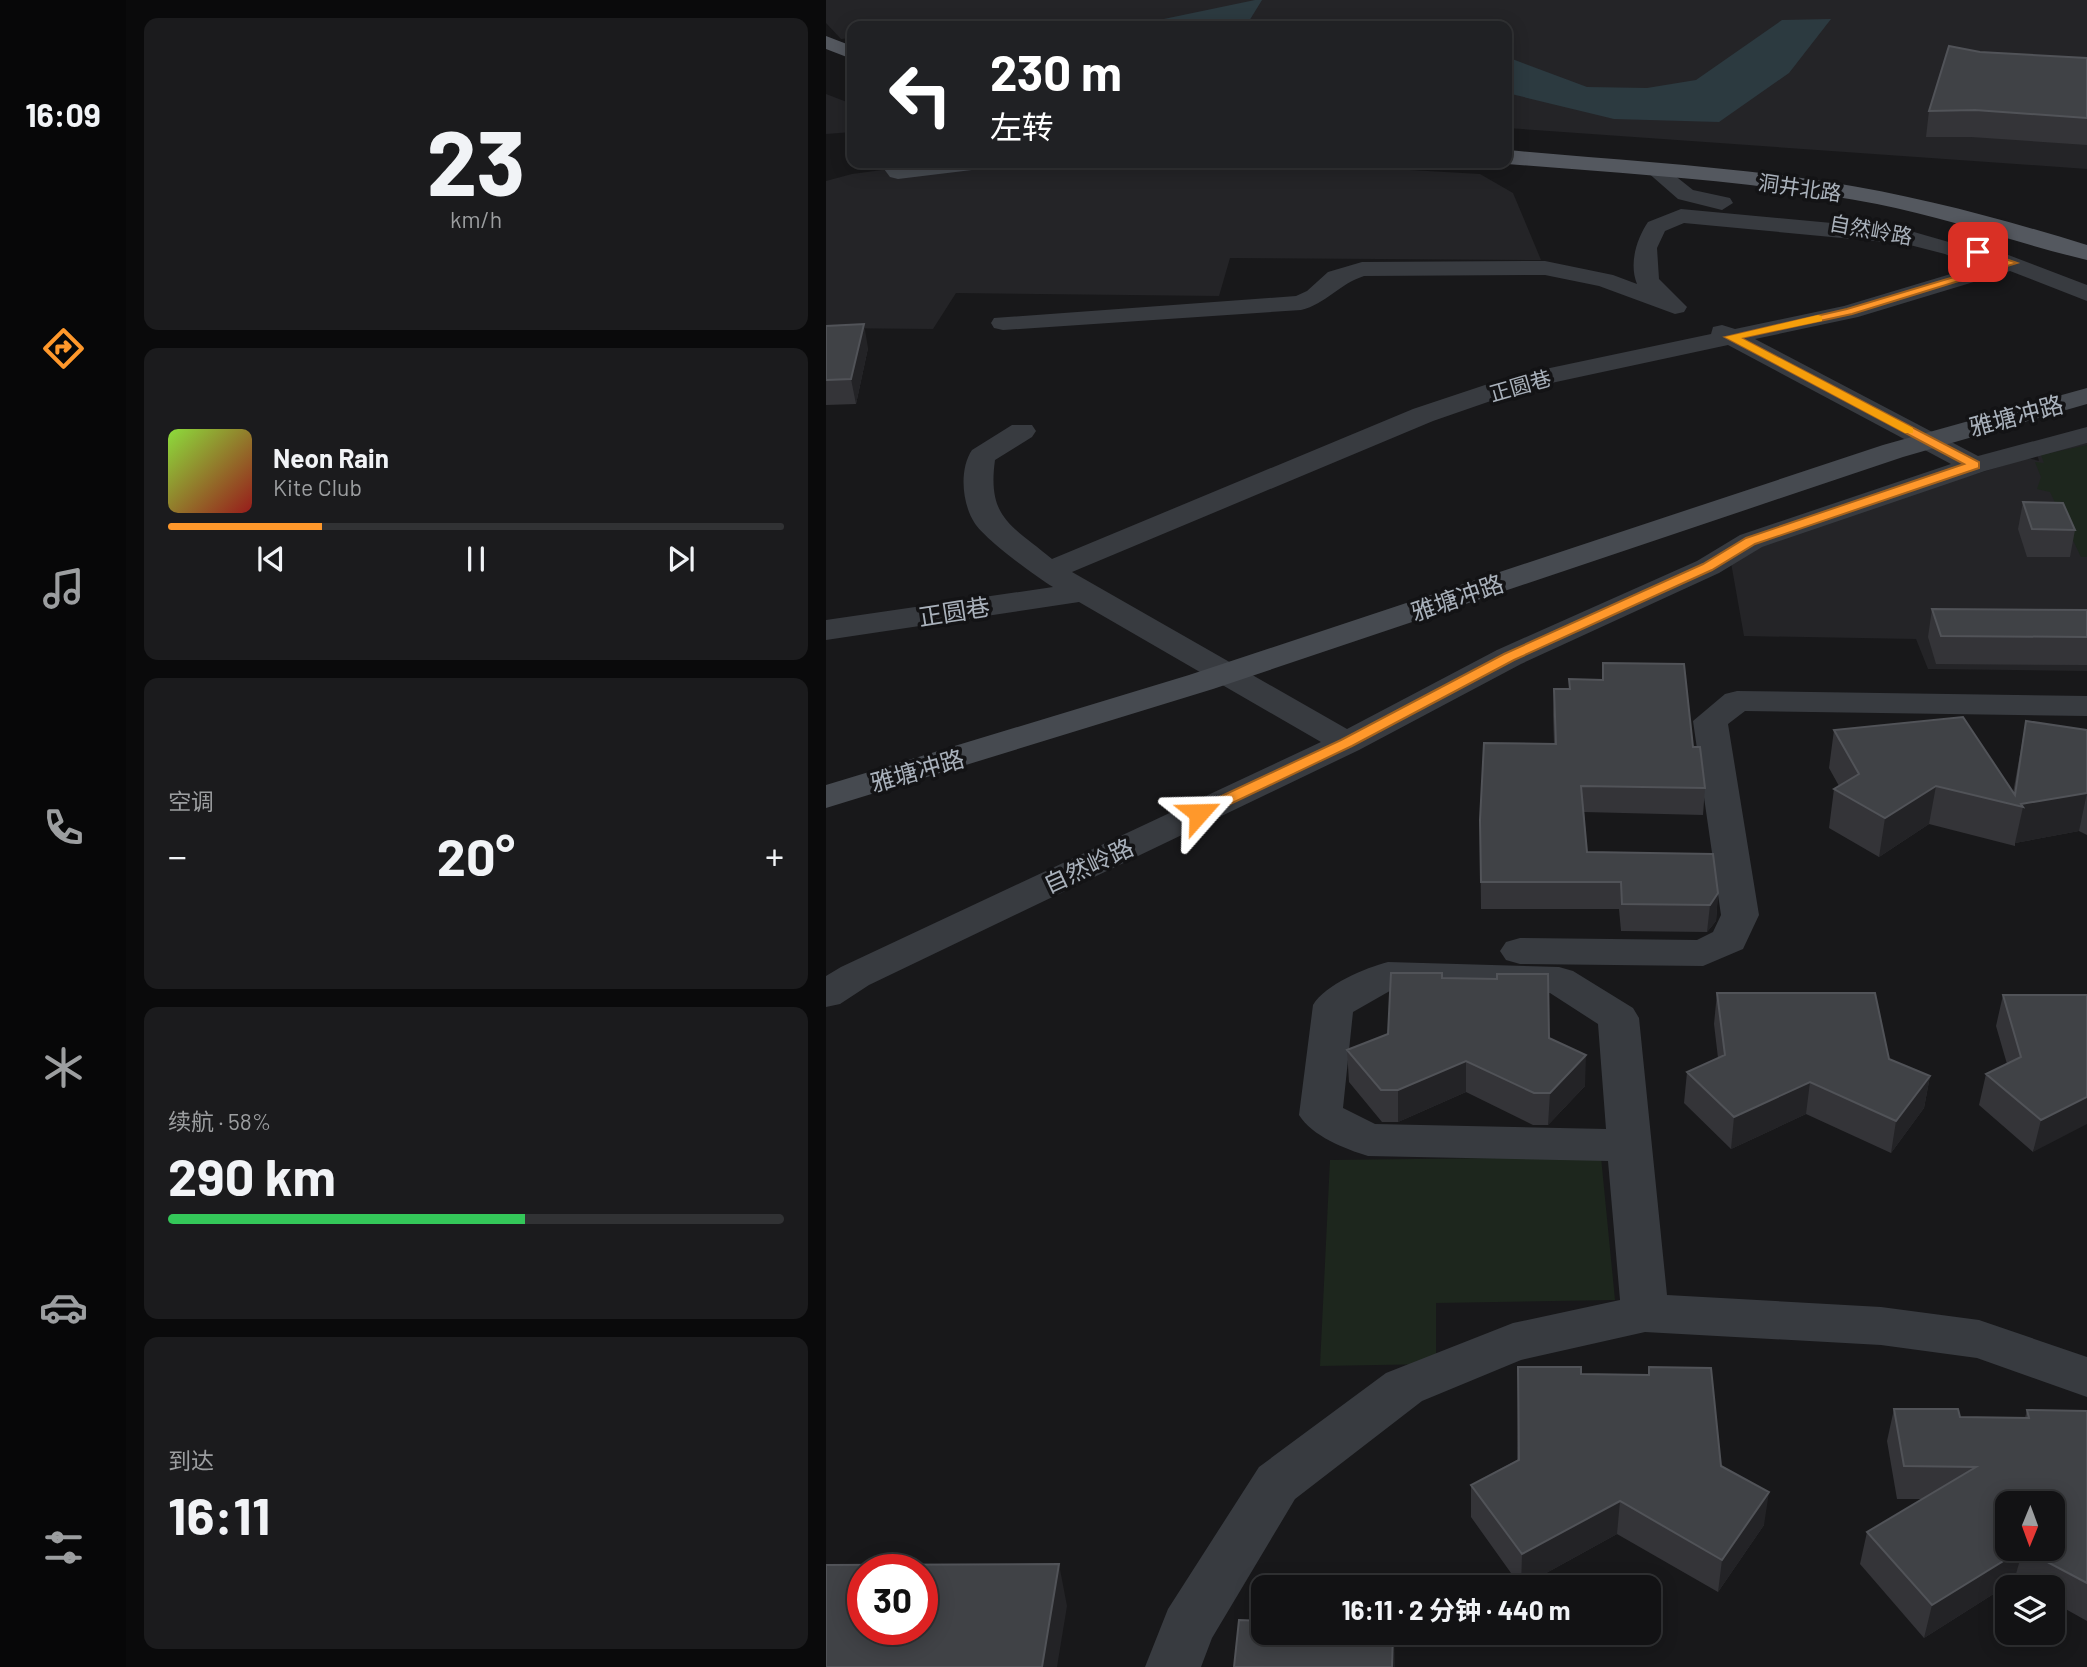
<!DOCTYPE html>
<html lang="zh">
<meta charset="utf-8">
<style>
body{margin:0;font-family:Barlow,"Noto Sans SC",sans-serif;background:#1b1b1d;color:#f1f3f6;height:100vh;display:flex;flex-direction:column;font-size:26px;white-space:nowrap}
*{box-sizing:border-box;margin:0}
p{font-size:23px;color:#9c9ea0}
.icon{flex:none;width:38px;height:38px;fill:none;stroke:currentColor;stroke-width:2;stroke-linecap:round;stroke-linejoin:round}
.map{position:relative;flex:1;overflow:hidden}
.drawer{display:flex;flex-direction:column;gap:18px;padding:18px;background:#0a0a0b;width:700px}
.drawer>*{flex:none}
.hud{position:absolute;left:21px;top:21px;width:665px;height:147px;border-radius:14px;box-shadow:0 4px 18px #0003,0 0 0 2px #313234;background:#202124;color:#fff;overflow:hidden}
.needle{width:46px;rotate:181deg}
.tools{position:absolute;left:1169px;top:1491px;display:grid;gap:14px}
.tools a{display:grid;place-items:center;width:70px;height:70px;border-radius:14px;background:#121214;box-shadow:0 4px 18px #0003,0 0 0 2px #313234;font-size:35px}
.speed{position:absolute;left:21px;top:1554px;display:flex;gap:14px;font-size:35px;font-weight:700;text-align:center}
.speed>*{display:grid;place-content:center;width:91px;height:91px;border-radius:50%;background:#121214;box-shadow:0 4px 18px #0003,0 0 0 2px #313234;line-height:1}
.speed .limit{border:10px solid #d22;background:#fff;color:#111}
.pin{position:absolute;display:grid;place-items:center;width:60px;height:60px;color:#fff;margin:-30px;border-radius:14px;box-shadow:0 4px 10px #0006}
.me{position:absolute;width:77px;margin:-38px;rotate:65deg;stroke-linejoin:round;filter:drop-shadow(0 0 5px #0008)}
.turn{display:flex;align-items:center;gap:24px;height:147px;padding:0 28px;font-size:32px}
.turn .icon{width:91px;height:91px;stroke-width:2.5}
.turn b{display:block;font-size:49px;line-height:60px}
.big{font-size:52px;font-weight:700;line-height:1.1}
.drawer .widget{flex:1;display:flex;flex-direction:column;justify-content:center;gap:10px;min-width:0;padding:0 24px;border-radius:14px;background:#1b1b1d}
.drawer .dial{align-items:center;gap:0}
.dial b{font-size:91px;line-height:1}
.song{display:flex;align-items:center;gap:21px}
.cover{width:84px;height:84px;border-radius:10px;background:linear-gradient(135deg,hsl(90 70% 55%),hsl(0 70% 35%))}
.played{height:7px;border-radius:4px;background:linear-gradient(90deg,#ff982b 25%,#313234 25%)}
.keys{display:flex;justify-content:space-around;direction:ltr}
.heat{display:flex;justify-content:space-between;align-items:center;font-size:38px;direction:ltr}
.charge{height:10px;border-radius:5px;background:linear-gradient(90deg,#34c759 58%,#313234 0)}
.trip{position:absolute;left:425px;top:1575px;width:410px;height:70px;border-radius:14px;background:#121214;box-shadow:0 4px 18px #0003,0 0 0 2px #313234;font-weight:700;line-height:70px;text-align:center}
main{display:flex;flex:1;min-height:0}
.dock{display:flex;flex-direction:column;width:126px;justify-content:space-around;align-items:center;background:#070708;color:#9c9ea0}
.dock .icon{width:49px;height:49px}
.dock .current{color:#ff982b}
.dock b{font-size:32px;color:#f1f3f6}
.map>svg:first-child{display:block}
.built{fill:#242427}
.green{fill:#1d261d}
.water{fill:#2c3a40}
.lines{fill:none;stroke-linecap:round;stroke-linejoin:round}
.street{fill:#383b40;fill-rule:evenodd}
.secondary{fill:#464a50;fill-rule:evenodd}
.primary{fill:#54585f;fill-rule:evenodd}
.wall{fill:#343438}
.shaded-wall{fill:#232326}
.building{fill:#404246;stroke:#515358;stroke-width:2;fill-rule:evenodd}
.route{fill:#ff982b;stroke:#a6631c;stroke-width:2}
.slow{fill:#f59e0b}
.labels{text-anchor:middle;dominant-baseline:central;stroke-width:7;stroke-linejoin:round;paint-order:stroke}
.far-street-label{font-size:21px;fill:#a9b1bb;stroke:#131315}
.street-label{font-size:24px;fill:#a9b1bb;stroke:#131315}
</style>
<main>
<nav class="dock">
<b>16:09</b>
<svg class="icon current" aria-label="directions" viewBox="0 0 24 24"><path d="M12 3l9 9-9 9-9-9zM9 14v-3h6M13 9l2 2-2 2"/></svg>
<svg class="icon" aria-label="music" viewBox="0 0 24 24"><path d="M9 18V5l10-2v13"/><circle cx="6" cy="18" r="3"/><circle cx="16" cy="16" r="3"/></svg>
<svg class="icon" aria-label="phone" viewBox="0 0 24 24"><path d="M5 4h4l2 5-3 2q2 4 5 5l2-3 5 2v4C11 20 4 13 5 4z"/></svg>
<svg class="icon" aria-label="climate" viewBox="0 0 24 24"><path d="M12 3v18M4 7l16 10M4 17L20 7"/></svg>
<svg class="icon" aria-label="car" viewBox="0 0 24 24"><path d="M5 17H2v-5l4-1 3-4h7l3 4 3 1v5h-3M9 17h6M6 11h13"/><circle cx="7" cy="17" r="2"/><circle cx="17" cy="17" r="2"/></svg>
<svg class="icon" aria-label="filters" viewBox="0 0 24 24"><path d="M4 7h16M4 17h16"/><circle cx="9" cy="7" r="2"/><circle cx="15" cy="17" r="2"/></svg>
</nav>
<section class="drawer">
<div class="widget dial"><b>23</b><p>km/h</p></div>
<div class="widget">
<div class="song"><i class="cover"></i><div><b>Neon Rain</b><p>Kite Club</p></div></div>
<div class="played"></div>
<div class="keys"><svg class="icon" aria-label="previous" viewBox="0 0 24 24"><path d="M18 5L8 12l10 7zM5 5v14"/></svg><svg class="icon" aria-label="pause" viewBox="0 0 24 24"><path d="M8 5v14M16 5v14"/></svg><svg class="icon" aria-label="next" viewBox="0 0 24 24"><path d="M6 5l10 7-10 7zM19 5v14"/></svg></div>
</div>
<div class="widget"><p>空调</p>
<div class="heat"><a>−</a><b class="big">20°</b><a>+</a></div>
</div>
<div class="widget"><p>续航 · 58%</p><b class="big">290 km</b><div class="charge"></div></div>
<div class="widget"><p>到达</p><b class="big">16:11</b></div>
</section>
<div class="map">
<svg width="1261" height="1667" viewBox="0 0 1261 1667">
<rect width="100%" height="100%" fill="#18181a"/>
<path class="built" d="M0,0H1261V169L681,128V26H26V38L15,39L0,23Z
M0,94L26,104V132L0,134Z
M108,163H462L654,174L687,193L715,260L404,258L393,296L130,293L107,329L0,328V181L26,174Z
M1261,443V671L1102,669L1090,639L918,636L904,557L974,528L1202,458L1213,461L1211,454Z"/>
<path class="green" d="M1261,445V557H1255L1224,492L1211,489L1215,477L1209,462L1218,463L1215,455Z
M775,1157L789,1300L610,1303V1364L494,1366L504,1160Z"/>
<path class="water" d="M429,0H436L420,26H266L251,22L333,20Z
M1005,19L963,73L893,122L788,119L681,93V57L761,87L821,88L870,80L956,20Z"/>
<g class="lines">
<path class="street" d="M831,165L838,167L867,190L904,198L907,203L896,210L852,199L820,171Z
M855,209L1081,230L1147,249L1156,246L1164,248L1261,285V301L1184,271L1032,317L929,339L1152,456L1261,427V443L1159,471L936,547L893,573L695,664L533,750L43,985L14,1004L0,1007V976L15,967L495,742L253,602L0,640V620L227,587C209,576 158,539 148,522C136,503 133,469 146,450L186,425H206L210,431L206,437L169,460C161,518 185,525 226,559L587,409L686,376L885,334L887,327L896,325L909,329L1018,306L1148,267L1119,254L1080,244L858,223L839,231L831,248L833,279L861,307L858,312L849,314L773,286L719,275L538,276C513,284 500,304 475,310L177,330L168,328L165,323L168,318L470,296L481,291L502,272L536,262L719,261L787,275L811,284C803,264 810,240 822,222ZM902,345L1125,464L914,535L871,561L671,650L521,729L246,572L607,421L702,388Z
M911,691L1261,696V716L919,711L902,724L933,915L917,949L877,966L694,964L680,960L674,951L680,942L694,938L871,940L887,932L895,915L867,721L899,694Z
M562,962L733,967L747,971L807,1008L813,1018L841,1295L1055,1307L1153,1320L1261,1357V1397L1151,1358L1055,1345L819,1332L695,1360L596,1401L469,1499L386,1638L375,1667H319L342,1609L433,1467L560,1373L687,1323L794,1300L782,1161L542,1156C519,1149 486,1136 473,1115L487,1005C500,984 539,968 562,962ZM569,988L724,993L772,1024L780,1129L549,1124L517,1108L527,1012Z"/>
<path class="secondary" d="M67,163H157L146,170L72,179L64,177L58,169Z
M1261,388V404L1077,457L387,689L0,808V785L363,675L1057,445Z"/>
<path class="primary" d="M0,36L26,46V59L0,49Z
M681,150C789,160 897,166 1003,182C1091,196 1177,219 1261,245V260C1190,243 1122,218 1051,204C929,181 804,174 681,164L678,163H681Z"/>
</g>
<path class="wall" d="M1154,52L1261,58V145L1145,137H1100L1103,111Z
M0,326L42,348L30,404L0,405Z
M1197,502L1249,530L1244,557H1201L1192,529Z
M1106,609L1261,610V665L1110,664L1102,637Z
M777,663L867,747L879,788L877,815L758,812L761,852L892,893L890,921L881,932L795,931L793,909H655L654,820L728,744L727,715L728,689H743V679L776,680Z
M1200,721L1261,730V835L1253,831L1189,843V846L1103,824L1053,857L1003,828L1008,789L1013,786L1003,768L1008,730L1187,793Z
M616,978L723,1038L759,1086L722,1125H707L640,1092L572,1122H556L523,1082L521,1050L562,1034Z
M891,993L1063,1059L1104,1076L1098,1108L1065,1153L980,1114L905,1149L858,1103L861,1072L892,1058L888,1024Z
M1177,995H1261L1207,1152L1153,1105L1160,1074L1181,1064L1170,1026Z
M692,1367L755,1374L822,1375L823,1367L938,1525L892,1592L791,1534L695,1587L645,1517V1485L691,1460Z
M1068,1409L1134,1417L1199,1418L1201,1410L1261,1411V1621L1227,1602V1587H1199L1188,1581L1098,1638L1034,1564L1041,1532L1096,1499H1071L1061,1441Z"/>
<path class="shaded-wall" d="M38,324L42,348L30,404L25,379Z
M1110,786L1103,824L1053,857L1059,818Z
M1261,793L1253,831L1189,843L1197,807L1195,804Z
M892,893L890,921L881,932L884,905Z
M760,1055L759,1086L722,1125L724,1093Z
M640,1061V1092L572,1122V1090Z
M1104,1076L1098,1108L1065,1153L1070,1121Z
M984,1082L980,1114L905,1149L908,1117Z
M1261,1097V1124L1207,1152L1215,1120Z
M943,1492L938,1525L892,1592L896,1560Z
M794,1501L791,1534L695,1587L696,1554Z
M1197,1549L1188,1581L1098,1638L1106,1605Z
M233,1564L241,1606L231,1667H216Z
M567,1633H568L569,1667H566Z"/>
<path class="building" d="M1123,46L1154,52L1261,58V118L1149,110L1103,111Z
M38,324L25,379L0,380V326Z
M1197,502L1237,503L1249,530L1206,529Z
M1106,609L1261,610V637L1115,636Z
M777,663L858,664L867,747H874L879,788L755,786L761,852L887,854L892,893L884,905L796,904L795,882H655L654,820L658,743L730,744L728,689H744L743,679L777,680Z
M1137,717L1189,795L1200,721L1261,730V793L1195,804L1197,807L1110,786L1059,818L1008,789L1033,774L1008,730Z
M565,973H616V978L671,979V974H722L723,1038L760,1055L724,1093H708L640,1061L572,1090H555L521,1050L562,1034Z
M891,993H1049L1063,1059L1104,1076L1070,1121L984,1082L908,1117L861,1072L899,1055Z
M1177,995H1261V1097L1215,1120L1160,1074L1195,1057Z
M692,1367H755V1374L823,1375V1367L885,1368L895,1466L943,1492L896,1560L794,1501L696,1554L645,1485L693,1460Z
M1068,1409H1132L1134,1417L1203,1418L1201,1410L1261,1411V1583L1197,1549L1106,1605L1041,1532L1150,1467L1078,1466ZM1181,1503H1227V1549H1181Z
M233,1564L216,1667H0V1565ZM37,1570H96V1629H37Z
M413,1620L438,1621V1633H567L566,1667H408Z"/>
<path class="route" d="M1152,249L1191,263L1026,314L915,338L1153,462V468L929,544L886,570L688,660L526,746L379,816H368V809L515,740L678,654L877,564L920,538L1138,464L899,337L1021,309L1175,263L1148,254Z"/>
<path class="slow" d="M992,315L996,316V321L915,338L1087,428V433H1079L899,337Z"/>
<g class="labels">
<g class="far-street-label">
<text transform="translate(974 187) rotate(8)">洞井北路</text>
<text transform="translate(1045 229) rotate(10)">自然岭路</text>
<text transform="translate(694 385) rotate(-16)">正圆巷</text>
</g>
<g class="street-label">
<text transform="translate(1190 415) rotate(-15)">雅塘冲路</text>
<text transform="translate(631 597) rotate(-19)">雅塘冲路</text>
<text transform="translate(128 611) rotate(-9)">正圆巷</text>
<text transform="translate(91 770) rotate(-16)">雅塘冲路</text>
<text transform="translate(262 865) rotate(-25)">自然岭路</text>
</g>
</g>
</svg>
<div class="tools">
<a><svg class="needle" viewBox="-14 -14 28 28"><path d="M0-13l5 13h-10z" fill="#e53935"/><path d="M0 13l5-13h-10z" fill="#9c9ea0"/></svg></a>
<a><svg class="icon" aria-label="layers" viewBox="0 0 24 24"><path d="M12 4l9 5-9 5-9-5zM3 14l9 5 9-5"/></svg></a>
</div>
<div class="speed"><div class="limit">30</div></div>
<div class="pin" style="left:1152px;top:252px;background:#d93025"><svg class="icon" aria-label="arrive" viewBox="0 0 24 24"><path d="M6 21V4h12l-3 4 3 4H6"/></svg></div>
<svg class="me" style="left:373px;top:813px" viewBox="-20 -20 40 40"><path d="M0-17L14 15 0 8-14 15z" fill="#ff982b" stroke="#fff" stroke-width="4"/></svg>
<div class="trip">16:11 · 2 分钟 · 440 m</div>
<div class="hud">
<div class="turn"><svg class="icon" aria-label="left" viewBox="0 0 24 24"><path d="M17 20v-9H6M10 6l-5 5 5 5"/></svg><div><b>230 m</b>左转</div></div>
</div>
</div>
</main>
